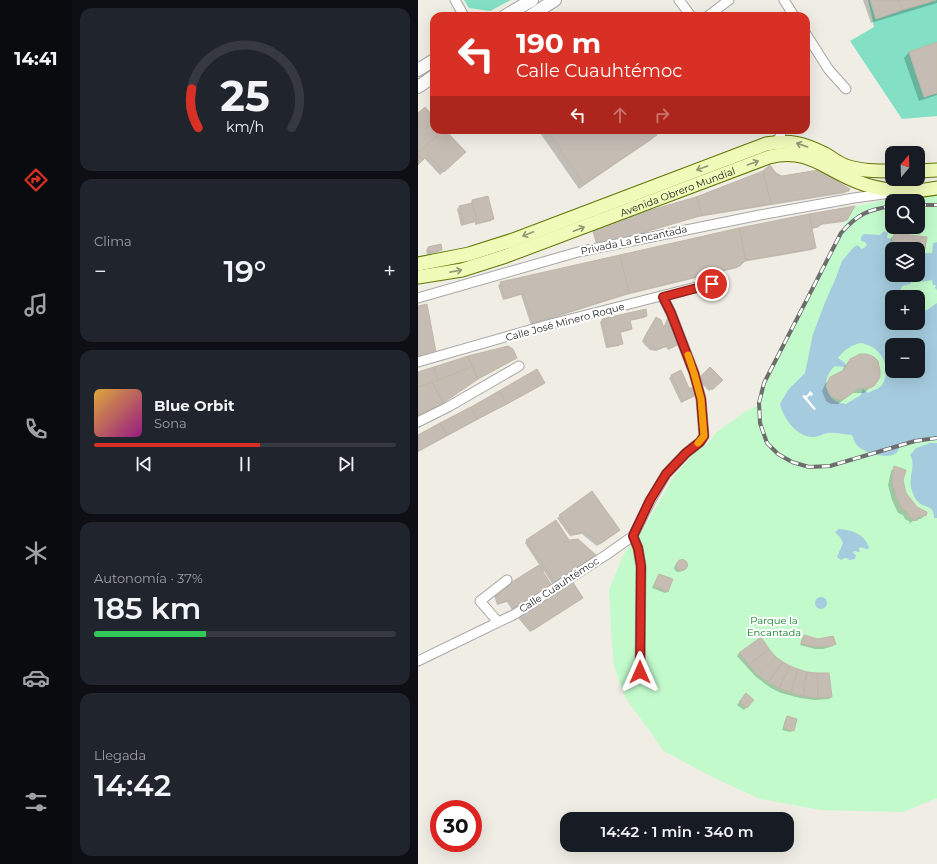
<!DOCTYPE html>
<html lang="es">
<meta charset="utf-8">
<style>
body{margin:0;font-family:Montserrat,sans-serif;background:#20242c;color:#f1f3f6;height:100vh;display:flex;flex-direction:column;font-size:15px;white-space:nowrap}
*{box-sizing:border-box;margin:0}
p{font-size:13px;color:#9ea1a6}
.icon{flex:none;width:22px;height:22px;fill:none;stroke:currentColor;stroke-width:2;stroke-linecap:round;stroke-linejoin:round}
.map{position:relative;flex:1;overflow:hidden}
.panel{display:flex;flex-direction:column;gap:8px;padding:8px;background:#0d0f14;width:346px}
.panel>*{flex:none}
.guide{position:absolute;left:12px;top:12px;width:380px;height:122px;border-radius:12px;box-shadow:0 4px 16px #0002;background:#d93025;color:#fff;overflow:hidden}
.needle{width:26px;rotate:19deg}
.buttons{position:absolute;left:467px;top:146px;display:grid;gap:8px}
.buttons a{display:grid;place-items:center;width:40px;height:40px;border-radius:8px;background:#171b24;box-shadow:0 4px 16px #0002;font-size:20px}
.speed{position:absolute;left:12px;top:800px;display:flex;gap:8px;font-size:20px;font-weight:700;text-align:center}
.speed>*{display:grid;place-content:center;width:52px;height:52px;border-radius:50%;background:#171b24;box-shadow:0 4px 16px #0002;line-height:1}
.speed .limit{border:6px solid #d22;background:#fff;color:#111}
.pin{position:absolute;display:grid;place-items:center;width:34px;height:34px;color:#fff;margin:-17px;border:2px solid #fff;border-radius:50%;box-shadow:0 1px 4px #0007}
.me{position:absolute;width:44px;margin:-22px;rotate:0deg;stroke-linejoin:round;filter:drop-shadow(0 0 3px #0008)}
.turn{display:flex;align-items:center;gap:14px;height:84px;padding:0 20px;font-size:18px}
.turn .icon{width:52px;height:52px;stroke-width:2.5}
.turn b{display:block;font-size:28px;line-height:34px}
.lanes{display:flex;align-items:center;height:38px;padding:0 20px;background:#0003;justify-content:center;gap:20px;direction:ltr}
.lanes .off{opacity:.35}
.big{font-size:30px;font-weight:600;line-height:1.1}
.panel .tile{flex:1;display:flex;flex-direction:column;justify-content:center;gap:6px;min-width:0;padding:0 14px;border-radius:12px;background:#20242c}
.panel .dial{align-items:center;gap:0}
.dial svg{height:104px;overflow:visible;fill:none;stroke:#363941;stroke-width:7;stroke-linecap:round;text-anchor:middle}
.dial text{fill:#f1f3f6;stroke:none}
.song{display:flex;align-items:center;gap:12px}
.cover{width:48px;height:48px;border-radius:6px;background:linear-gradient(135deg,hsl(40 70% 55%),hsl(310 70% 35%))}
.played{height:4px;border-radius:2px;background:linear-gradient(90deg,#d93025 55%,#363941 55%)}
.keys{display:flex;justify-content:space-around;direction:ltr}
.heat{display:flex;justify-content:space-between;align-items:center;font-size:22px;direction:ltr}
.charge{height:6px;border-radius:3px;background:linear-gradient(90deg,#34c759 37%,#363941 0)}
.trip{position:absolute;left:142px;top:812px;width:234px;height:40px;border-radius:12px;background:#171b24;box-shadow:0 4px 16px #0002;font-weight:600;line-height:40px;text-align:center}
main{display:flex;flex:1;min-height:0}
.tabs{display:flex;flex-direction:column;width:72px;justify-content:space-around;align-items:center;background:#090b0e;color:#9ea1a6}
.tabs .icon{width:28px;height:28px}
.tabs .current{color:#d93025}
.tabs b{font-size:18px;color:#f1f3f6}
.map>svg:first-child{display:block}
.park{fill:#c2facc;fill-rule:evenodd}
.pitch{fill:#83e0c5}
.water{fill:#a5cbde;fill-rule:evenodd}
.pier{fill:#fff}
.shadow{fill:#0003}
.building{fill:#c5bdb4;stroke:#c2b6a7}
.lines{fill:none;stroke-linecap:round;stroke-linejoin:round}
.minor-casing{stroke:#a6a6a6;stroke-width:11}
.tertiary-casing{stroke:#a6a6a6;stroke-width:14}
.secondary-casing{stroke:#607804;stroke-width:15}
.minor{stroke:#fff;stroke-width:9}
.tertiary{stroke:#fff;stroke-width:12}
.secondary{stroke:#f0fab9;stroke-width:13}
.rail-casing{stroke:#6d6d6d;stroke-width:4}
.rail{stroke:#fff;stroke-width:2.5;stroke-dasharray:8;stroke-linecap:butt}
.oneway{stroke:#929774}
.route-casing{stroke:#8d1f18;stroke-width:10}
.route{stroke:#d93025;stroke-width:7}
.slow{stroke:#f59e0b;stroke-width:7}
.labels{text-anchor:middle;dominant-baseline:central;stroke-width:4;stroke-linejoin:round;paint-order:stroke}
.street-label{font-size:10px;fill:#1f1f1f;stroke:#fff}
.park-label{font-size:10px;fill:#0b8020;stroke:#fff}
</style>
<main>
<nav class="tabs">
<b>14:41</b>
<svg class="icon current" aria-label="directions" viewBox="0 0 24 24"><path d="M12 3l9 9-9 9-9-9zM9 14v-3h6M13 9l2 2-2 2"/></svg>
<svg class="icon" aria-label="music" viewBox="0 0 24 24"><path d="M9 18V5l10-2v13"/><circle cx="6" cy="18" r="3"/><circle cx="16" cy="16" r="3"/></svg>
<svg class="icon" aria-label="phone" viewBox="0 0 24 24"><path d="M5 4h4l2 5-3 2q2 4 5 5l2-3 5 2v4C11 20 4 13 5 4z"/></svg>
<svg class="icon" aria-label="climate" viewBox="0 0 24 24"><path d="M12 3v18M4 7l16 10M4 17L20 7"/></svg>
<svg class="icon" aria-label="car" viewBox="0 0 24 24"><path d="M5 17H2v-5l4-1 3-4h7l3 4 3 1v5h-3M9 17h6M6 11h13"/><circle cx="7" cy="17" r="2"/><circle cx="17" cy="17" r="2"/></svg>
<svg class="icon" aria-label="filters" viewBox="0 0 24 24"><path d="M4 7h16M4 17h16"/><circle cx="9" cy="7" r="2"/><circle cx="15" cy="17" r="2"/></svg>
</nav>
<section class="panel">
<div class="tile dial"><svg viewBox="0 0 100 80">
<path d="M14 69A42 42 0 1 1 86 69"/>
<path d="M14 69A42 42 0 0 1 9 39" stroke="#d93025"/>
<text x="50" y="56" font-size="32" font-weight="700">25</text>
<text x="50" y="72" font-size="11">km/h</text>
</svg></div>
<div class="tile"><p>Clima</p>
<div class="heat"><a>−</a><b class="big">19°</b><a>+</a></div>
</div>
<div class="tile">
<div class="song"><i class="cover"></i><div><b>Blue Orbit</b><p>Sona</p></div></div>
<div class="played"></div>
<div class="keys"><svg class="icon" aria-label="previous" viewBox="0 0 24 24"><path d="M18 5L8 12l10 7zM5 5v14"/></svg><svg class="icon" aria-label="pause" viewBox="0 0 24 24"><path d="M8 5v14M16 5v14"/></svg><svg class="icon" aria-label="next" viewBox="0 0 24 24"><path d="M6 5l10 7-10 7zM19 5v14"/></svg></div>
</div>
<div class="tile"><p>Autonomía · 37%</p><b class="big">185 km</b><div class="charge"></div></div>
<div class="tile"><p>Llegada</p><b class="big">14:42</b></div>
</section>
<div class="map">
<svg width="519" height="864" viewBox="0 0 519 864">
<rect width="100%" height="100%" fill="#f0ede5"/>
<path class="park" d="M519,195V798L485,812L403,810L342,799L294,777L246,751L207,697L196,666L193,628L191,589L206,554L227,526L256,476L277,452L289,444L299,432L325,413L341,405L352,367L413,248L437,206L482,197ZM474,201H500V227H474ZM474,249H500V275H474ZM474,297H500V323H474ZM474,345H500V371H474Z"/>
<path class="pitch" d="M46,0H93L72,11L51,8Z
M450,0H519V116L484,119L432,41L456,27Z"/>
<path class="water" d="M466,231L470,233L469,238L474,239L472,250L474,251V275H500V253H514L515,243L519,242V290L517,288L518,285H515L514,280L504,282V277L500,276L493,280V284L484,286L480,297H474V323H500V312L509,310L519,303V438L494,444L483,443C481,447 481,452 477,454C467,459 445,453 438,444C436,442 436,438 434,435C427,435 417,432 410,433C404,434 401,437 395,437C379,437 365,418 362,404L370,390L387,373L395,334L408,300L417,280L424,261L435,248L439,245L442,247L443,249L446,248L449,245L447,242L443,241V237L446,234L462,235ZM444,343C458,347 467,355 468,370C468,375 467,381 464,385C461,389 455,390 450,393L445,389L443,395L428,404C407,403 402,378 417,366L427,367V363L420,358C426,350 434,344 444,343ZM474,345H500V371H474Z
M512,443H519V518H516C516,504 507,509 500,502C497,499 495,494 494,491C489,478 499,465 492,455L498,448Z
M421,529C434,530 447,534 451,548L449,549L442,547L441,549L442,552L436,551L435,553L438,555L437,559L431,560L429,558H426L423,560L419,557L425,543L422,537L417,532Z
M397 603a6 6 0 1 1 12 0a6 6 0 1 1-12 0Z"/>
<path class="pier" d="M392,391L395,394L394,396L392,395L389,398L398,409L396,410L384,396L386,395L388,396L391,393V392Z"/>
<path class="shadow" d="M445,0H519V3L453,23Z
M519,43V95L501,101L486,58L491,52Z
M0,115L16,119V130H25L46,152L22,175L6,158L0,163Z
M120,130H235L238,134L233,140L161,189Z
M345,172L358,174L364,177L431,189L427,193L280,217L179,247L174,230L279,198Z
M70,197L75,218L73,221L57,225V222L43,226L39,209L41,207L52,204L54,201Z
M435,207L426,222L401,225L393,230L397,248L394,250L325,262L319,268L208,295L113,325L103,295L85,300L80,285L83,283L294,235Z
M477,234L506,249L502,253L500,252V249L472,250L473,238Z
M10,248L23,250L20,252L9,255L8,250Z
M228,316L226,318L211,321L213,329L210,331L201,333L203,343L201,346L188,348L182,322L184,320Z
M238,319L245,328L250,319L261,344L258,346L250,350L248,347L238,351L232,350L226,344L224,341Z
M51,357L98,358L57,381L21,405L0,416V373Z
M433,359L455,385L446,393H435L420,404H413L408,401L404,391L407,384L413,378L423,373L427,365Z
M292,368L303,380L291,391L280,380Z
M119,371L126,383L124,385L0,452V436Z
M253,376L271,389L280,394L263,403L251,378Z
M477,467L484,480L487,494L498,508L507,515L503,519H501L499,521L496,520L491,524L492,522L487,519L485,515L480,513L474,500L470,485L473,471Z
M174,492L199,532L179,546L164,534L152,536L139,518Z
M109,540L150,541L175,557L134,584L126,571L124,572L130,588L94,610L89,602L79,605L76,595L79,593L122,566L107,543Z
M262,560L265,561L268,564V567L262,572H259L256,569L257,565Z
M241,575L250,591L247,593L234,588L239,577Z
M154,583L161,600L112,632L100,618Z
M386,636L417,644L415,646L405,649H397L382,645L384,638Z
M350,649L364,663L380,670L399,674L413,697L411,699L397,700L382,698L363,693L353,688L338,677L319,656L321,653Z
M326,697L334,700L326,710L319,705Z
M369,717L375,730L373,732L364,730L367,720Z"/>
<path class="building" d="M452,0H481L484,10L458,19Z
M481,0H518L484,10Z
M519,42V93L506,97L491,52Z
M7,107L16,117V130H25L0,153V113Z
M25,130H27L48,152L26,172L10,155L5,160L0,155V153Z
M129,130H236L239,135L166,184Z
M0,155L5,160L0,165Z
M352,165L358,173L364,176L401,170L432,189L431,191L353,204L345,171Z
M345,171L353,204L284,215L278,197Z
M70,196L76,219L59,223L54,200Z
M278,197L284,215L181,245L175,227Z
M54,203L59,221L45,224L41,206Z
M437,206L429,220L405,223L400,227L394,228L391,214Z
M391,214L398,248L328,260L321,228Z
M321,228L328,260L322,266L211,293L202,255Z
M476,233L509,237L507,249H487L486,248L475,246Z
M23,244L24,250L11,253L10,247Z
M202,255L211,293L115,323L106,293L87,299L82,282Z
M9,304L18,352L0,357V306Z
M228,309L229,316L212,320L214,329L202,332L205,344L190,347L184,319Z
M238,317L243,320L246,328L250,317L262,344L252,348L251,345L241,349L235,348L228,342L226,338Z
M90,346L95,349L99,358L60,379L50,356Z
M442,354H449L456,357L460,361L462,371V377L459,382L456,386L452,388H441L426,399L422,400L413,396L408,386L412,377L426,370L432,359Z
M50,356L54,367L20,380L16,367Z
M16,367L20,380L0,387V372Z
M54,367L60,379L25,403L14,382Z
M292,367L305,380L294,390L282,377Z
M119,369L127,383L89,404L81,391Z
M263,370L271,388H279L281,394L265,401L253,375Z
M14,382L25,403L0,415V387Z
M81,391L89,404L59,419L53,407Z
M53,407L59,419L29,435L22,423Z
M22,423L29,435L0,451V435Z
M476,466L488,470L485,480L488,493L499,507L509,512L508,516L504,515V517L500,516L499,519L496,521L495,520V518L490,516L489,511L484,509L478,496L474,481Z
M174,491L202,530L182,544L167,532L154,534L141,515Z
M138,520L151,540L160,539L178,555L137,582L108,540Z
M258.5 565a5.5 5.5 0 1 1 11 0a5.5 5.5 0 1 1-11 0Z
M121,565L134,586L97,608L92,600L81,603L78,592Z
M241,574L255,579L250,592L236,586Z
M154,581L165,598L115,630L102,615Z
M386,635L400,639L415,636L418,644L408,647L392,646L383,643Z
M343,637L351,649L331,665L321,653Z
M351,649L358,657L340,675L331,665Z
M358,657L365,662L350,682L340,675Z
M365,662L372,666L361,688L350,682Z
M372,666L380,669L373,693L361,688Z
M380,669L389,672L385,696L373,693Z
M389,672L399,673L400,698L385,696Z
M399,673H411L414,697L400,698Z
M328,693L336,700L329,708L321,702Z
M369,716L379,719L376,731L366,728Z"/>
<g class="lines">
<g class="minor-casing">
<path id="minor" d="M37,0L46,16
M261,0L273,16
M366,0L376,16
M290,16L311,0
M388,34L411,70L428,89
M360,142L364,130
M0,298L160,252L342,215L436,198L473,193
M0,362L129,325L294,283
M0,422L30,407L101,366
M80,622L62,601L89,580
M0,661L97,614L188,555L215,536
M222,672L223,566L220,548L215,536L233,500L248,474L268,453L282,442L286,436L283,399L276,373L253,313L245,297"/>
</g>
<g class="tertiary-casing">
<path id="tertiary" d="M87,16L114,0
M112,16L137,0
M0,70L16,60
M0,87L16,76"/>
</g>
<g class="secondary-casing">
<g id="secondary">
<path d="M500,171L519,170"/>
<path d="M0,264L51,254L95,240L348,144C372,140 385,143 407,154C414,158 420,163 428,166C443,171 459,171 474,171"/>
<path id="s1" d="M0,277L44,270L88,256L351,157C390,147 406,169 440,182C464,192 494,193 519,188"/>
</g>
</g>
<use href="#minor" class="minor"/>
<use href="#tertiary" class="tertiary"/>
<use href="#secondary" class="secondary"/>
<g class="rail-casing">
<path id="rail" d="M500,205H519
M474,206C449,210 440,214 423,233L346,383L341,403L342,423L349,443L360,454L374,462L391,467L412,466L497,441L519,438"/>
</g>
<use href="#rail" class="rail"/>
</g>
<defs><path id="oneway-shaft" d="M-6 0H5M1.5-3L5.5 0L1.5 3" fill="none" stroke-width="1.6" stroke-linecap="round" stroke-linejoin="round"/></defs>
<g class="oneway">
<use href="#oneway-shaft" transform="translate(384 145) rotate(-161)"/>
<use href="#oneway-shaft" transform="translate(335 163) rotate(-20)"/>
<use href="#oneway-shaft" transform="translate(284 168) rotate(160)"/>
<use href="#oneway-shaft" transform="translate(161 229) rotate(-21)"/>
<use href="#oneway-shaft" transform="translate(110 234) rotate(158)"/>
<use href="#oneway-shaft" transform="translate(38 271) rotate(-11)"/>
</g>
<g class="lines">
<g class="route-casing">
<path id="route" d="M222,672L223,566L220,548L215,536L232,500L248,474L268,453L282,442L286,436L283,399L276,373L253,313L245,297L294,284"/>
</g>
<use href="#route" class="route"/>
<path class="slow" d="M270,355L276,373L283,399L286,436L280,443"/>
</g>
<g class="labels">
<g class="street-label">
<text stroke="none"><textPath href="#s1" startOffset="274">Avenida Obrero Mundial</textPath></text>
<text transform="translate(216 240) rotate(-12)">Privada La Encantada</text>
<text transform="translate(147 322) rotate(-15)">Calle José Minero Roque</text>
<text transform="translate(141 585) rotate(-33)">Calle Cuauhtémoc</text>
</g>
<g class="park-label">
<text x="356" y="620">Parque la<tspan x="356" dy="12">Encantada</tspan></text>
</g>
</g>
</svg>
<div class="buttons">
<a><svg class="needle" viewBox="-14 -14 28 28"><path d="M0-13l5 13h-10z" fill="#e53935"/><path d="M0 13l5-13h-10z" fill="#9ea1a6"/></svg></a>
<a><svg class="icon" aria-label="search" viewBox="0 0 24 24"><circle cx="10" cy="10" r="6"/><path d="M15 15l6 6"/></svg></a>
<a><svg class="icon" aria-label="layers" viewBox="0 0 24 24"><path d="M12 4l9 5-9 5-9-5zM3 14l9 5 9-5"/></svg></a>
<a>+</a>
<a>−</a>
</div>
<div class="speed"><div class="limit">30</div></div>
<div class="pin" style="left:294px;top:284px;background:#d93025"><svg class="icon" aria-label="arrive" viewBox="0 0 24 24"><path d="M6 21V4h12l-3 4 3 4H6"/></svg></div>
<svg class="me" style="left:222px;top:672px" viewBox="-20 -20 40 40"><path d="M0-17L14 15 0 8-14 15z" fill="#d93025" stroke="#fff" stroke-width="4"/></svg>
<div class="trip">14:42 · 1 min · 340 m</div>
<div class="guide">
<div class="turn"><svg class="icon" aria-label="left" viewBox="0 0 24 24"><path d="M17 20v-9H6M10 6l-5 5 5 5"/></svg><div><b>190 m</b>Calle Cuauhtémoc</div></div>
<div class="lanes"><svg class="icon" aria-label="left" viewBox="0 0 24 24"><path d="M17 20v-9H6M10 6l-5 5 5 5"/></svg><svg class="icon off" aria-label="ahead" viewBox="0 0 24 24"><path d="M12 20V5M6 11l6-6 6 6"/></svg><svg class="icon off" aria-label="right" viewBox="0 0 24 24"><path d="M7 20v-9h11M14 6l5 5-5 5"/></svg></div>
</div>
</div>
</main>
